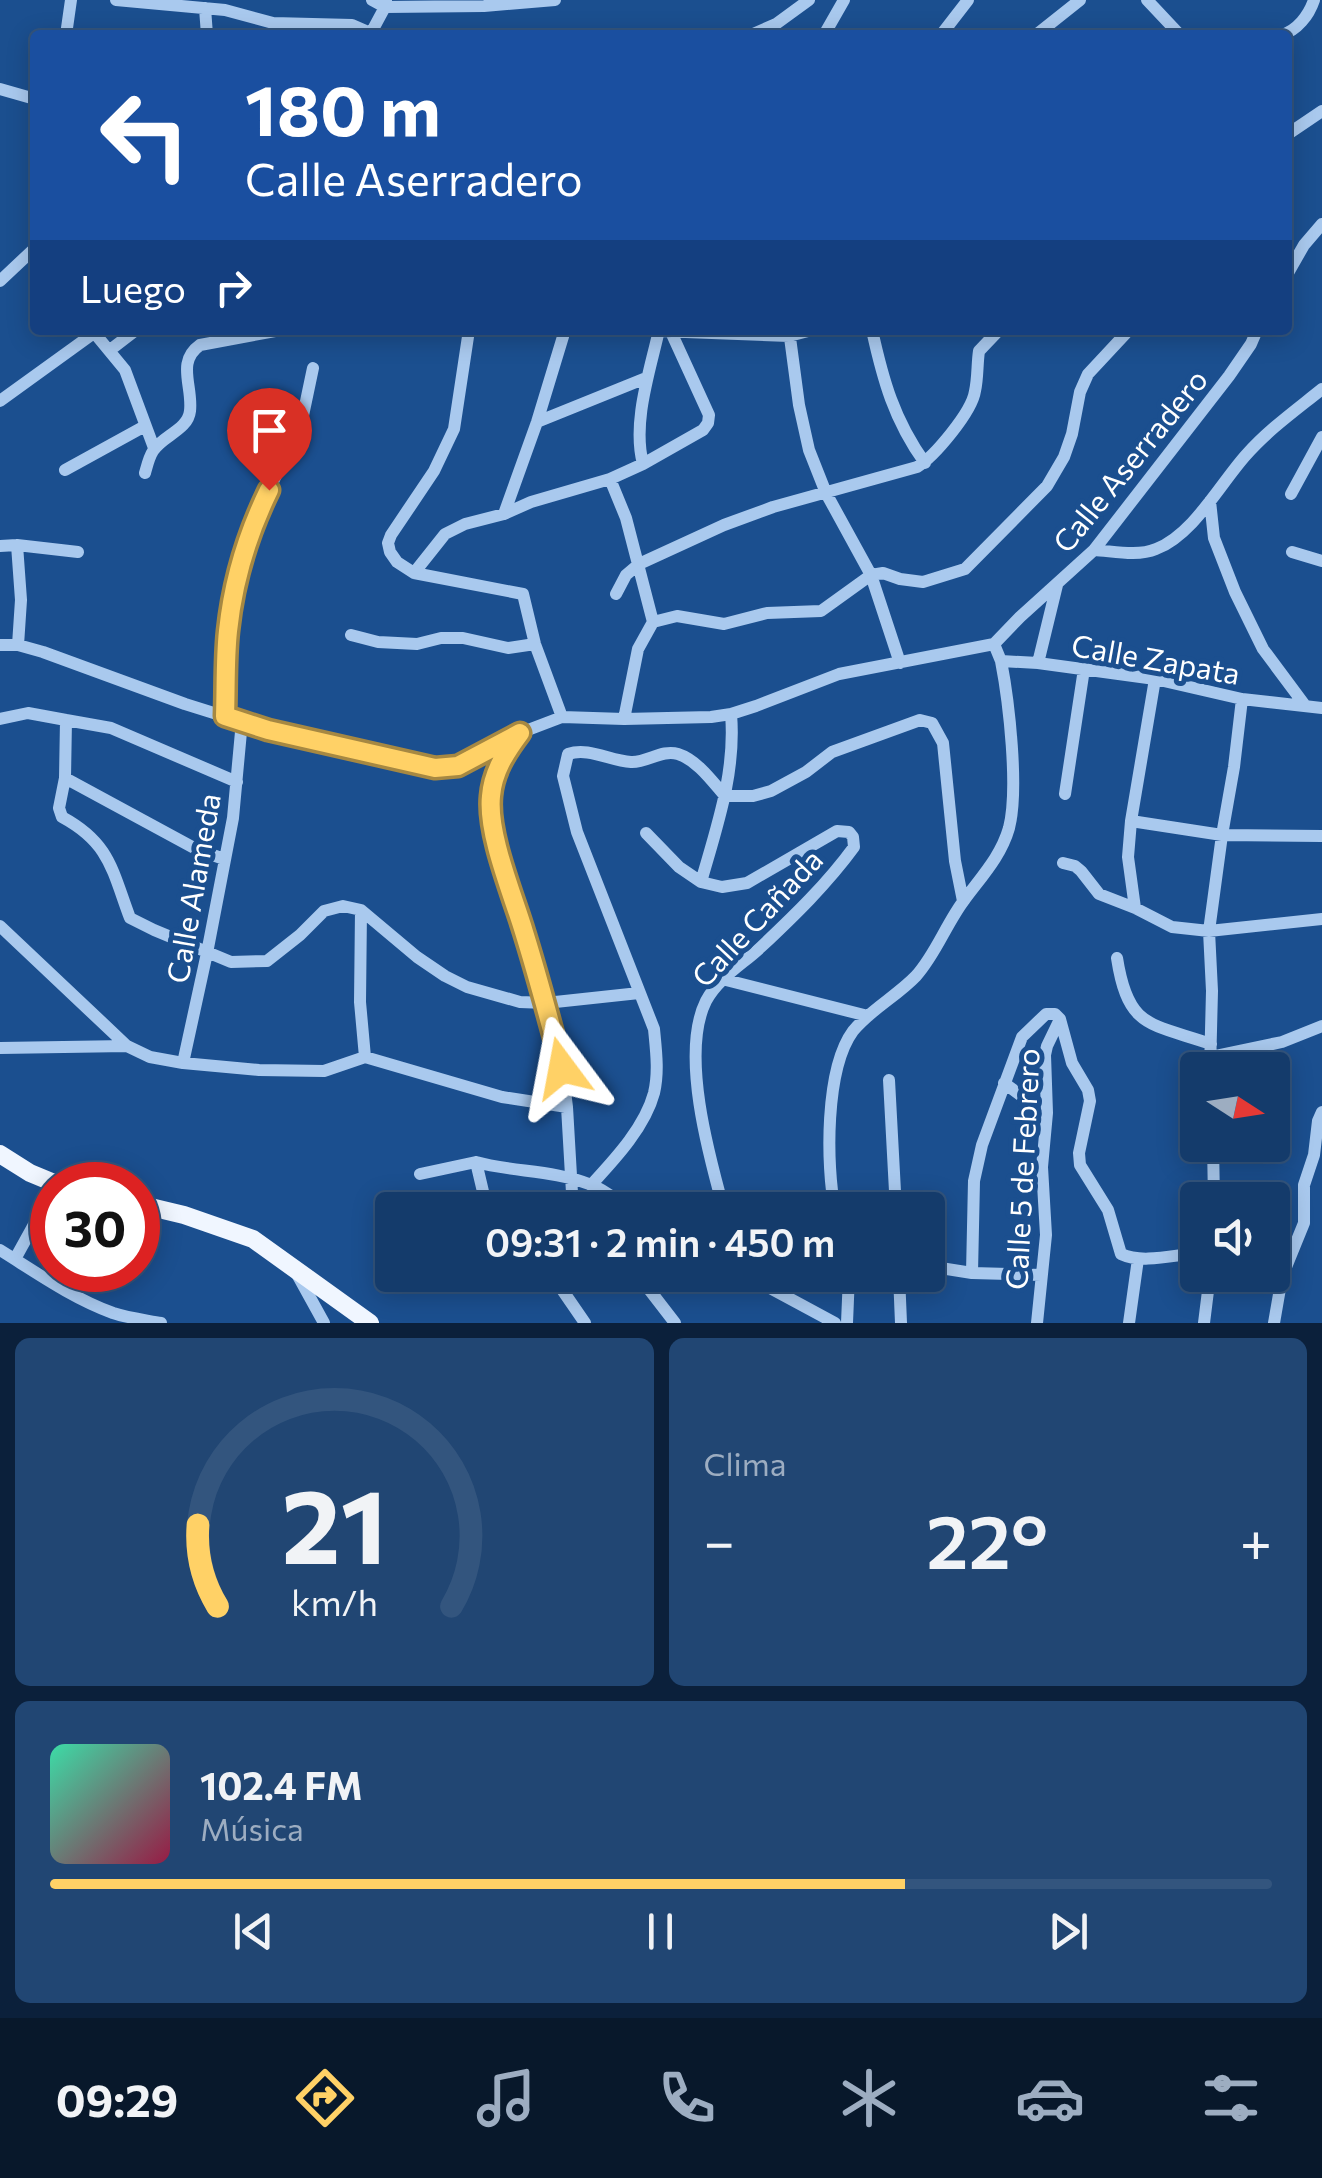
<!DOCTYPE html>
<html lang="es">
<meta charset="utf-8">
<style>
body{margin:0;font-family:Commissioner,sans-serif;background:#214673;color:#f1f3f6;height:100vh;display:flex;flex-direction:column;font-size:38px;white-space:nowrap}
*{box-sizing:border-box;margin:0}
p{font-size:32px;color:#9dadc1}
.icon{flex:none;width:55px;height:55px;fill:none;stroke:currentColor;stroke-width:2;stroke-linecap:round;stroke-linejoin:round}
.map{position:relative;height:1323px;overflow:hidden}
.details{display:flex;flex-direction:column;gap:15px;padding:15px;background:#0b203b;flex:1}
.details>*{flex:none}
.banner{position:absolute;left:30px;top:30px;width:1262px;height:305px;border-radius:10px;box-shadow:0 5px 25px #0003,0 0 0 2px #33557e;background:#1a4fa0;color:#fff;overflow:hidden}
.needle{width:65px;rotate:102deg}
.tools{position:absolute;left:1180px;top:1052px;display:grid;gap:20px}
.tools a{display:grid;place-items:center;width:110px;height:110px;border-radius:10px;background:#143b6b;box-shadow:0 5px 25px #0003,0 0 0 2px #33557e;font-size:50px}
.speed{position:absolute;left:30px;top:1162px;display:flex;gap:20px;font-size:50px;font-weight:700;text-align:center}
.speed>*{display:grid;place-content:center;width:130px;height:130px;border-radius:50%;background:#143b6b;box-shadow:0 5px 25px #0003,0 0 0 2px #33557e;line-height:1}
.speed .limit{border:15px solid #d22;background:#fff;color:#111}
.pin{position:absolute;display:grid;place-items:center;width:85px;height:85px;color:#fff;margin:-102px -42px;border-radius:50% 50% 50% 0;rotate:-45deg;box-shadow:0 0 10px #0007}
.pin .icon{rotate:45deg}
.me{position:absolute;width:110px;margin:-55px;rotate:347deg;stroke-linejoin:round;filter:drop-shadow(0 0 8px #0008)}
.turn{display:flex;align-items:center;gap:35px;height:210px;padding:0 50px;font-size:45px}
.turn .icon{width:130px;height:130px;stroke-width:2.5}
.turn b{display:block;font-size:70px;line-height:85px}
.then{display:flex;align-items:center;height:95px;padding:0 50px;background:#0003;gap:20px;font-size:38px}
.big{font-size:75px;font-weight:600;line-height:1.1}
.details .card{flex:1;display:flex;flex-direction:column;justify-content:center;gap:15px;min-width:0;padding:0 35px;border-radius:15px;background:#214673}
.details .dial{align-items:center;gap:0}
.dial svg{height:260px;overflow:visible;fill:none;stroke:#33557e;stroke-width:7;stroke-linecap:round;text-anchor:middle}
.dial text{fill:#f1f3f6;stroke:none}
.song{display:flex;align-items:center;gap:30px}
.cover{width:120px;height:120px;border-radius:15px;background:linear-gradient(135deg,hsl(160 70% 55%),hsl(340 70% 35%))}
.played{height:10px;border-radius:5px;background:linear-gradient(90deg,#ffd166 70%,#33557e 70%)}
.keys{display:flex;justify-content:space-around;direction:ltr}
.heat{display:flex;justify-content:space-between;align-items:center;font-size:55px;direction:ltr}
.details .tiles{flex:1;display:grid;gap:15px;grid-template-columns:1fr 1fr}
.card:last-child{grid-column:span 2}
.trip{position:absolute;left:375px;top:1192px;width:570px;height:100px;border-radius:10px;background:#143b6b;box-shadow:0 5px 25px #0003,0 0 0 2px #33557e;font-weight:600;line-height:100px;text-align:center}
.tab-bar{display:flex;height:160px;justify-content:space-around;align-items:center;background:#08182b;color:#9dadc1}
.tab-bar .icon{width:70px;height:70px}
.tab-bar .on{color:#ffd166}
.tab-bar b{font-size:45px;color:#f1f3f6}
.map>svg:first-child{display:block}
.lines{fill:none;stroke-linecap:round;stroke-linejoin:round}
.minor{stroke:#a9c9ee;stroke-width:12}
.major{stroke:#f0f6ff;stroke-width:18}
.route-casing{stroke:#a68842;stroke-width:25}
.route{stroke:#ffd166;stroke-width:18}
.labels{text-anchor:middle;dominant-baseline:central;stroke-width:10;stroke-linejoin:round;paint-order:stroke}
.street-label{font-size:30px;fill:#fff;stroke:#1b4f8f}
</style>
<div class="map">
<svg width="1322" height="1323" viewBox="0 0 1322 1323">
<rect width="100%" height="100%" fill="#1b4f8f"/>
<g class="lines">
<path class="minor" d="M116,0L225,10L273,23L352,25L375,35
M372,0L385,7L484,6L555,0
M1147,0L1180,35
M205,8L207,35
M371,33L385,7L386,0
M66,35L71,0
M751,35L776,24L809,0
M824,35L844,0
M941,35L968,0
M1036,35L1080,0
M1236,35H1259
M1281,35C1297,31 1309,15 1314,0
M0,89L35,99
M1288,134L1322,111
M1288,273L1304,245L1322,224
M0,281L35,248
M92,330L125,370L154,448
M469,330L454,429L434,471L391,535L388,543L390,552L397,562L414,573L523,594L535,644L562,717
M789,330L799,405L809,450L826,493L871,575L900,663
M872,330C883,380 894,420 925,463
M659,331L789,336L812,330
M110,350L136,330
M0,401L94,333
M537,422L646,378
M643,464C632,422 650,371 659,330
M65,470L145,426
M145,473C147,466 149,457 153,451C162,436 188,430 190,411C193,386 176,362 200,345L275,331
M610,479L626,518L653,622
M1291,494L1322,437
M1210,501L1214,538L1235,592L1263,649L1304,704
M504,514L537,422L565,330
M17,545L21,600L18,645
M0,546L17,545L78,552
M1094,550C1113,551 1137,557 1156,549C1193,535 1220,484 1246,455C1268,430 1296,410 1322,389
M1292,552L1322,561
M414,573L445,534L465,524L504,514L531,502L610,479L643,464L703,430L708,423L709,415L671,332
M616,594L626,575L639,564L724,525L773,507L917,467C934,457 972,412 975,391C978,378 977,364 979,351L999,330
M351,635L378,642L417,644L441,638H463L508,648L535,644
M994,644L1001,661L1038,663L1155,679L1242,699L1322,708
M0,645H18L43,652L185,704L268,730L435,769L458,766L520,733L562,717L624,719L711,717L731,714L756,706L839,674L994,644L1020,617L1094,550L1229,376L1251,344L1257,330
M1038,663L1057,585
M225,716L228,631L237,581L253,522L301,425L313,368
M0,719L28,713L66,720L65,778L59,808L62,817C110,843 112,870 130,918L154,930L231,962L267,961L300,935L324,911L343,906L361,910L417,957L445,976L467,987L520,1002L546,1003L639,993
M624,719L638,649L653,622L677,616L724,624L767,613L821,611L871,575L883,573L900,579L923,582L965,569L1047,486L1064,457L1072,434L1080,392L1088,374L1129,330
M66,720L111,728L237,782
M515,739L496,772L490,799L494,835L546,1003L562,1068L567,1107L573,1210
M65,778L196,849L224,859
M1065,794L1084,669
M1131,821L1222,835L1322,836
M646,833L679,867L701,882L722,887L747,883L837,831L849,832L853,837L854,847C827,884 794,916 761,947C743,964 718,978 706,1001C680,1053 709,1156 724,1210
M1063,863L1075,866L1081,871L1099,894L1135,908L1172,927L1209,931L1322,919
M701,882C717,826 736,772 731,714
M1135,908L1128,857L1131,821L1155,679
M361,910L360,1002L365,1057
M0,926L127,1046
M1117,958C1128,1029 1150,1023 1211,1044
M722,979L868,1016
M1060,1019L1072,1063L1088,1090L1090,1101L1079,1153L1080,1165L1108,1210L1121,1254C1142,1264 1174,1255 1198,1253
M0,1048L127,1046L150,1057L183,1063L259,1070L324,1071L365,1057L502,1097L567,1107
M1210,1057L1282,1042L1322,1026
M183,1063L207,953L233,818L242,721
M1210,1070L1212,991L1209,931L1222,835L1234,767L1242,699
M889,1080L896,1210
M1004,1083L1023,1097
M1213,1145L1214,1200
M476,1162C512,1172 553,1170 589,1184C604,1189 617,1201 631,1210
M420,1174L476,1162L485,1200L492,1210
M592,1184C615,1159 645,1127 654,1093C659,1072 656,1050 654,1029L577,832L563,776L568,754C589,747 610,761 631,762C647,763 662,749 678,754C697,760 712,781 725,796H753L771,791L806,772L832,752L920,720L932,723L943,743L955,861L963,901
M835,1210C826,1165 825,1069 853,1031C871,1009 897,996 916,976C936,954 947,922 965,899C982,876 1001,856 1009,828C1019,789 1009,702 1001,661
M0,1250C37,1273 72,1298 113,1313C128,1318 145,1320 161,1323
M15,1259L52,1192
M928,1266L972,1273L1041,1275
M972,1273L974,1181L982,1145L1022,1037L1046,1014H1055L1060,1019
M297,1274L324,1323
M552,1275L585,1323
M638,1275L675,1323
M746,1275L835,1323
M899,1275L901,1323
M847,1323L849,1275
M1037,1323L1046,1235L1042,1167L1047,1113L1045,1055L1047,1046L1060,1019
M1129,1323L1138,1259
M1204,1323L1210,1275
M1274,1323L1282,1277L1304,1223V1185L1314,1155L1318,1121L1322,1112"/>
<path class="major" d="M0,1154L30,1173L59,1185
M138,1204L184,1215L253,1239L370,1323"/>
</g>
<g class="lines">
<g class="route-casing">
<path id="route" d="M269,490C248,533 233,583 228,631C225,659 226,688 225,716L268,730L435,768L458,766L520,733C505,753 493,772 491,796C487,834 513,895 524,932C538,977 550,1022 562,1068"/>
</g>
<use href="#route" class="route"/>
</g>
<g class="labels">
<g class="street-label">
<text transform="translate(1129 460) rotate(-51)">Calle Aserradero</text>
<text transform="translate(1156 658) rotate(10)">Calle Zapata</text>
<text transform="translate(192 888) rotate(-80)">Calle Alameda</text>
<text transform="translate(756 917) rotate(-47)">Calle Cañada</text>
<text transform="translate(1021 1169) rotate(-87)">Calle 5 de Febrero</text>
</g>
</g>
</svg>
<div class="tools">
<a><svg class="needle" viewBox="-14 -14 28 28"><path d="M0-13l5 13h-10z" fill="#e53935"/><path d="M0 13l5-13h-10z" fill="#9dadc1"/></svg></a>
<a><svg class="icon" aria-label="sound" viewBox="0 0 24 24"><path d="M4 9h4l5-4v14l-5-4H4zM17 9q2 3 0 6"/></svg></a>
</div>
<div class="speed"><div class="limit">30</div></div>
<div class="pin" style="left:269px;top:490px;background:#d93025"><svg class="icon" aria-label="arrive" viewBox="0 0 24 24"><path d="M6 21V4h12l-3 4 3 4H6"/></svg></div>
<svg class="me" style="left:562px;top:1068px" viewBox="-20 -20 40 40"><path d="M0-17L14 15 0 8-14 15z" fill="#ffd166" stroke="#fff" stroke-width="4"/></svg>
<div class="trip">09:31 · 2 min · 450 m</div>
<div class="banner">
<div class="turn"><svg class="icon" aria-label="left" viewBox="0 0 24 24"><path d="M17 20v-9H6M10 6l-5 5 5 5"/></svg><div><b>180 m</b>Calle Aserradero</div></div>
<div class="then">Luego<svg class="icon" aria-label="right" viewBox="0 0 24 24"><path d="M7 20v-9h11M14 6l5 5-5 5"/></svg></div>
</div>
</div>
<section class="details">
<div class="tiles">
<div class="card dial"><svg viewBox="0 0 100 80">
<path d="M14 69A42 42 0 1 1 86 69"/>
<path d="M14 69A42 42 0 0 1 8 44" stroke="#ffd166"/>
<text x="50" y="56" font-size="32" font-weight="700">21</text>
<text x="50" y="72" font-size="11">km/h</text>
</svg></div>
<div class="card"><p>Clima</p>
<div class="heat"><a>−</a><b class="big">22°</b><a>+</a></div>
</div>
<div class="card">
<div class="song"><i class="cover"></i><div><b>102.4 FM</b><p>Música</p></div></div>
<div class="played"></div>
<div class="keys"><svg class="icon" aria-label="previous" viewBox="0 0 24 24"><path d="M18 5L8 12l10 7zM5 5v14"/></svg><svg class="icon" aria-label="pause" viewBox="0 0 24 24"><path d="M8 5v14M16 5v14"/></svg><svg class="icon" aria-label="next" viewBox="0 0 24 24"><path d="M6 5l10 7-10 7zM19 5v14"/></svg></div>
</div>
</div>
</section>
<nav class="tab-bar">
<b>09:29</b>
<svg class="icon on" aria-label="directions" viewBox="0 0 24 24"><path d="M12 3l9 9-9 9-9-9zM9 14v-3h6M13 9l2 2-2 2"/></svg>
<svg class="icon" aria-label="music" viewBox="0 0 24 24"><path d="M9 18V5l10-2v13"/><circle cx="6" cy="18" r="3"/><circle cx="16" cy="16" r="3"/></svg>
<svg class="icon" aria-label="phone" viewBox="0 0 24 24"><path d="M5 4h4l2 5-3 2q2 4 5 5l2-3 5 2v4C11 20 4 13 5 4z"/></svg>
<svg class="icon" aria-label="climate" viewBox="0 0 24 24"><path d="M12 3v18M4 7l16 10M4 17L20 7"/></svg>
<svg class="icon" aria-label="car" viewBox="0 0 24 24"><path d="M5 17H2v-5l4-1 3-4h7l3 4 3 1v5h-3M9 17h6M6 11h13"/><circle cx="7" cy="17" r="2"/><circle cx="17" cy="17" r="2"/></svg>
<svg class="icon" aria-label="filters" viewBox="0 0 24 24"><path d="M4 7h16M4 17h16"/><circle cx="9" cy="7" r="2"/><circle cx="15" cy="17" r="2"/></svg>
</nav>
